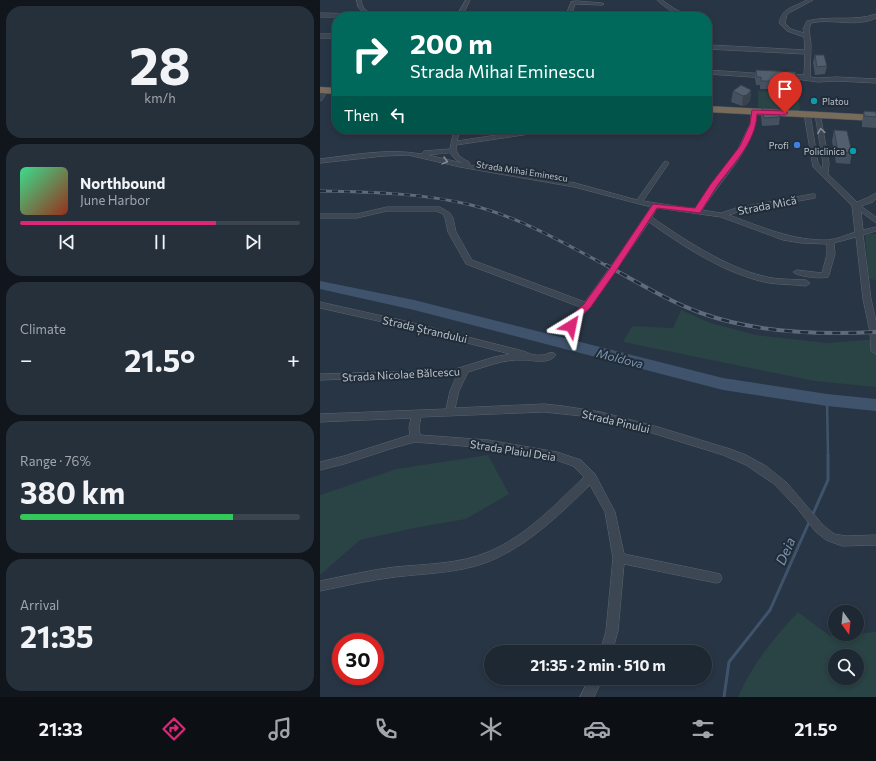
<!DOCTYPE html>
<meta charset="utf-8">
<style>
body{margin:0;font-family:Commissioner,sans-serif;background:#26303b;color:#f1f3f6;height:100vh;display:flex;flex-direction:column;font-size:15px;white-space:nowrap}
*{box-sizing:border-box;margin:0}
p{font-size:13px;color:#a1a6ac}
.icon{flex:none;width:22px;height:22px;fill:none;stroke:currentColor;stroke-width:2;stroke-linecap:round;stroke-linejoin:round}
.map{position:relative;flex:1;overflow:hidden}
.sheet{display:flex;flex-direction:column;gap:6px;padding:6px;background:#10161c;width:320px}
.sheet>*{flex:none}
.guide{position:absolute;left:12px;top:12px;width:380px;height:122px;border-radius:16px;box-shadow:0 2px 6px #0003,0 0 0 1px #3c444e;background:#00695c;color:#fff;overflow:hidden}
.needle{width:26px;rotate:165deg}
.fabs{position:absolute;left:508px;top:605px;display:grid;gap:8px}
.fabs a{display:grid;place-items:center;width:36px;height:36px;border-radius:50%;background:#1e2833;box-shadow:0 2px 6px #0003,0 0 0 1px #3c444e;font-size:20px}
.speed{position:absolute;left:12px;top:633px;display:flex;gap:8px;font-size:20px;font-weight:700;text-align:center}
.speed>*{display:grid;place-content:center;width:52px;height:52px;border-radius:50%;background:#1e2833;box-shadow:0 2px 6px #0003,0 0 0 1px #3c444e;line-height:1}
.speed .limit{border:6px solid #d22;background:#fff;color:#111}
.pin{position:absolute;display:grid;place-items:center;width:34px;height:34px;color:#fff;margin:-41px -17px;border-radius:50% 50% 50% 0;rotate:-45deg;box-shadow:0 0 4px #0007}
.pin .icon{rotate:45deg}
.me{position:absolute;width:44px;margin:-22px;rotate:35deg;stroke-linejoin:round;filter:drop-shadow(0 0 3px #0008)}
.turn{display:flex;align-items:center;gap:14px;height:84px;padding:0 12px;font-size:18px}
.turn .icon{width:52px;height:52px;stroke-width:2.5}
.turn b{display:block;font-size:28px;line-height:34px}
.then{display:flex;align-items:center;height:38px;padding:0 12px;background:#0003;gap:8px;font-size:15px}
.big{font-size:30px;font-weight:700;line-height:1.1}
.sheet .tile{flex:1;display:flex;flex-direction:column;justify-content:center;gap:6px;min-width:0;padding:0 14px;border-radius:16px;background:#26303b}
.sheet .dial{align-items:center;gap:0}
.dial b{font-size:52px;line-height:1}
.song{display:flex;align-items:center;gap:12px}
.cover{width:48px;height:48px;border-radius:6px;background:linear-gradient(135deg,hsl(150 70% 55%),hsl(10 70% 35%))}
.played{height:4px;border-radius:2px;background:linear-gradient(90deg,#db2777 70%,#3c444e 70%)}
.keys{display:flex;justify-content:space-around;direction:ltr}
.heat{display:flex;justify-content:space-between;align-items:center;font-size:22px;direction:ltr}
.charge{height:6px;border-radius:3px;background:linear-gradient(90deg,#34c759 76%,#3c444e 0)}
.trip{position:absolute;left:164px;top:645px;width:228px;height:40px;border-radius:20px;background:#1e2833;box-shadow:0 2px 6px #0003,0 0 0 1px #3c444e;font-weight:700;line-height:40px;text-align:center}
.dock{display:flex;height:64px;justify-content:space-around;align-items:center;background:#0c1014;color:#a1a6ac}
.dock .icon{width:28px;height:28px}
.dock .on{color:#db2777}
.dock b{font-size:18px;color:#f1f3f6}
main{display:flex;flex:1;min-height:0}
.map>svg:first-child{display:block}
.green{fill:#2a4344;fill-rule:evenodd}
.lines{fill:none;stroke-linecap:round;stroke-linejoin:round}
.stream-far1{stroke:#3f546c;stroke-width:2.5}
.stream{stroke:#3f546c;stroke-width:3}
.river{fill:#3f546c;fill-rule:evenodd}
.minor-casing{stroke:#5b6571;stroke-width:1}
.highway-casing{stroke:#47525e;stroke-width:1}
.minor{fill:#3d4753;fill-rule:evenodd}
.highway{fill:#796b5a;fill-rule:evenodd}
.rail-far1-casing{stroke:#5f6b7a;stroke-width:3}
.rail-casing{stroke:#5f6b7a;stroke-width:4}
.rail-far1{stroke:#212c39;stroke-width:2;stroke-dasharray:6;stroke-linecap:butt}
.rail{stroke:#212c39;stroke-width:2.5;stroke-dasharray:8;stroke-linecap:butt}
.wall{fill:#46515f}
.shaded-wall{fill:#39424d}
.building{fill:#515e6e;stroke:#39424d}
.oneway{stroke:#828b96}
.route{fill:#db2777;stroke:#8e194d}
.culture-dot{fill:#0f9aa8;stroke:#212c39;stroke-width:1.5}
.shop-dot{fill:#3f7fe0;stroke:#212c39;stroke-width:1.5}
.labels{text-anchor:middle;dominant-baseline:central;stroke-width:4;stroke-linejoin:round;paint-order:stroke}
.far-poi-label{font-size:9px;fill:#bac2cd;stroke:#212c39;text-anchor:end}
.far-street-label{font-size:9px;fill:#bac2cd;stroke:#212c39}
.street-label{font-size:11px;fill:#bac2cd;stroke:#212c39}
.water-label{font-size:12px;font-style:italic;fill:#7c94ae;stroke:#212c39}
.near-water-label{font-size:14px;font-style:italic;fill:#7c94ae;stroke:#212c39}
</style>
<main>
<section class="sheet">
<div class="tile dial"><b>28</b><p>km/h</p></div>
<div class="tile">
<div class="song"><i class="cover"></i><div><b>Northbound</b><p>June Harbor</p></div></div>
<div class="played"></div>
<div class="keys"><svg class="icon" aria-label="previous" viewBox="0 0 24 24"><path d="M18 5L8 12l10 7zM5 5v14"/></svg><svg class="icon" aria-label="pause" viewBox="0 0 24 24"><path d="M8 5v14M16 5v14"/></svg><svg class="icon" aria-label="next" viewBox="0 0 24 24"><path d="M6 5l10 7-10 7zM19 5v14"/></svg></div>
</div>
<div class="tile"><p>Climate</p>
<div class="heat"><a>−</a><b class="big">21.5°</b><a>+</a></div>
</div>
<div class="tile"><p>Range · 76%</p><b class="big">380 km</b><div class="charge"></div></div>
<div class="tile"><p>Arrival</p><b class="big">21:35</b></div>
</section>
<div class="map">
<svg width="556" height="697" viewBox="0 0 556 697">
<rect width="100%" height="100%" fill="#283544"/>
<path class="green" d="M438,91L478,92L480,111L438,108Z
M548,234H556V280L549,279L545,236Z
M361,310L391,323L436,335L507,343L556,339V387L494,381L303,342L312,326L353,328Z
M168,455L189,494L146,519L94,528L40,540L0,575V495L76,469Z
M478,612L510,636L556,632V697H418C432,664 454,638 478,612ZM515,656H537V678H515Z"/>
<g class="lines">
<path class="stream-far1" d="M507,400L508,456"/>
<path class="stream" d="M492,516L508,480V455
M404,697L409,662L450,610L490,520"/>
<path class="river" d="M0,281L94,300L403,378L507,394L556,399V411L507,406L403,390L94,310L0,289Z"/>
<g class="minor-casing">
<path id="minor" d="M37,0H41C43,13 51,12 60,17H0V13L44,14L38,7Z
M146,0H150L142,17H136Z
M337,0H342L355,9L371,17C358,17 345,8 337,0Z
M487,0H493L467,14L465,23L471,29L484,33L483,29L487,21C510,15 534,22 556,14V18C536,28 512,18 491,23L489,29L491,45L490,77L498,78L517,77L556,79V83L517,81L498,82L462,77L461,76L464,74L484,75L485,54L387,49V23L390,25V45L485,50L484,37L467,31L459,23C462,7 475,7 487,0Z
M257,1L282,3L284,4L282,5L255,4L251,17H245L251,2Z
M0,34H17V38H0Z
M387,70L447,74L450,76L447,78L387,74Z
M3,89L8,90L2,100L0,101V94Z
M432,111L437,112C434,150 401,179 382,210L401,213L416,208L492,194H495V198L418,212L409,215C442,227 473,241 508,240C517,239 527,235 535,232L532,206L493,167L484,114L487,112L490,114L498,163L502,169L503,163L495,114L500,113L509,163L508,174L537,202L547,198L556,193V199L553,202L541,206L556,217V223L541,212L543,230L556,227V231L543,235L551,299L556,321V354L551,351L550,332L543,299L536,237L514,243L515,254L509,275L508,277C500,279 479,277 473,272L477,270L502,273L507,254V244L481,243L463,240L401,217L337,208L332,217C361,238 408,268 443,276C457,280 472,279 486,280L490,283L486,286C471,284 454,285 440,281C401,271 361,245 329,222L270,308L260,317L254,328L251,329L247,326L252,316L260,307L146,264L128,232L125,218L123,214L116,211H67L37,218H0V214H37L67,207H120L130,213L133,218L136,232L152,260L265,302L301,252L331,207L254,187L140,167L88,155L64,156L0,163V159C33,155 69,148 101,154L104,151L130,149L134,129H140L137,141L217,129H233L230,131L136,145C136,156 141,157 149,162L150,163L149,165L255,183L317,200L344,162L346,161L349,163L323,201L375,209L418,149L430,124ZM130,153L135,159L142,163L108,155Z
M0,302L85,321L203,351C209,353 214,356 222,355C227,355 229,351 234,353L236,355C228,365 214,360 203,360C183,359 166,367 148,372L139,391L135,408L224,404L243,406L281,412L338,427L410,449L426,455L446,466L467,483L503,525L514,534L526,536L556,535V545L522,546L506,540L495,531L477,508L454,484L426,465L403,455L319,429L262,416L224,412L101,417L99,427L100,435L168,440L237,452L261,460L275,474L295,512L304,554L396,573L400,574L402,578L400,582L396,583L304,564L298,631L292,652H280L286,631L293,558L285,512L270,485C241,513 213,541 177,558C146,573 109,573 75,577C50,580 25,586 0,591V581C25,576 50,570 75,567C106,564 140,564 168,552C206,536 235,505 264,477L253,466L236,460L168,448L95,442L73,448L24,464L0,470V462L24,456L90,435L89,427L91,418L0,422V414L126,409L130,391L137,375L0,380V374L132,370L174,357L190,354L85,327L0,308Z
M270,678H283L274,697H260Z"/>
</g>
<g class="highway-casing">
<path id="highway" d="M0,87L17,88V94L0,93Z
M387,106L556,115V121L387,112Z"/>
</g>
<use href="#minor" class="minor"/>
<use href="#highway" class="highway"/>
<g class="rail-far1-casing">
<path id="rail-far1" d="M0,191C51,192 102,193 151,205C199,217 244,243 287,266"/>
</g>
<g class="rail-casing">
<path id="rail" d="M286,265C317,282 348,301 381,313C436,333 498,335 556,332"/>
</g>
<use href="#rail-far1" class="rail-far1"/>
<use href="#rail" class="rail"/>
</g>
<path class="wall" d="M495,55L507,66L505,74L495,75L493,62Z
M436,70L478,82L477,90L440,89V85H436L435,78Z
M431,90L430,101L426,105L422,106L411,102L413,91Z
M442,108L460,117L459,125L442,126L441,116Z
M544,111L556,112V128L542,127V122Z
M514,130L532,153L530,164L516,163L512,141Z"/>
<path class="shaded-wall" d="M431,90L430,101L426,105L422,106L423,96Z"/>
<path class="building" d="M495,55H504L507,66L497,67Z
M436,70L475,72L478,82L441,81V77H437Z
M421,85L431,90L427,95L423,96L413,91Z
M442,108L458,109L460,117L444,118Z
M544,111L556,112V117L544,116Z
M514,130L527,131L532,153L518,152Z"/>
<defs><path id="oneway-chevron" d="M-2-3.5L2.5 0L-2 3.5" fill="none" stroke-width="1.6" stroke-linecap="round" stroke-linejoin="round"/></defs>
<g class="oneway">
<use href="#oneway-chevron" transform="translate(501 131) rotate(-99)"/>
<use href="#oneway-chevron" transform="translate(125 161) rotate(15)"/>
</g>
<path class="route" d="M432,110L465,111L468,113L465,115L437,114C436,142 413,164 397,186C391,195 386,204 380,213L337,208L296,271L270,308L259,318L254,328H248L247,326L253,314L264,304L290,268L333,204L375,208L390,185L420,146L430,124Z"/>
<g class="culture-dot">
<circle cx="494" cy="101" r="4"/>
<circle cx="533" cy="151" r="4"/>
</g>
<circle class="shop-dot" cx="477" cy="145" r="4"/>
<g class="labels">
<g class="far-poi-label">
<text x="502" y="101" text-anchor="start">Platou</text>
<text x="469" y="145">Profi</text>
<text x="525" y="151">Policlinica</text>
</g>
<g class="far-street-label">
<text transform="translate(202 171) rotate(9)">Strada Mihai Eminescu</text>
</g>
<g class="street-label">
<text transform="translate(447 205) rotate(-11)">Strada Mică</text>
<text transform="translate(105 329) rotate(13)">Strada Ștrandului</text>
<text transform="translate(81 374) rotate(-3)">Strada Nicolae Bălcescu</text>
<text transform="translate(296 421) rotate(13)">Strada Pinului</text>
<text transform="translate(193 450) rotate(9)">Strada Plaiul Deia</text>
</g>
<g class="water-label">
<text transform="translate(300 358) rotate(14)">Moldova</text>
</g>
<g class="near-water-label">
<text transform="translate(465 551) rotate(-66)">Deia</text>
</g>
</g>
</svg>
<div class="fabs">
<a><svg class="needle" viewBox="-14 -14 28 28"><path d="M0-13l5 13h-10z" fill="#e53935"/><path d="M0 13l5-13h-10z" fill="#a1a6ac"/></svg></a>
<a><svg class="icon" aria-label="search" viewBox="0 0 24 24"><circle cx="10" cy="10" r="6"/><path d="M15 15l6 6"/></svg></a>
</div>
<div class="speed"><div class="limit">30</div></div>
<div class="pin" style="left:465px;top:113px;background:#d93025"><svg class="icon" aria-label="arrive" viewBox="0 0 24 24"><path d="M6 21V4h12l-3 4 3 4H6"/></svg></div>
<svg class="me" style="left:251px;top:326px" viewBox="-20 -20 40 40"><path d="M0-17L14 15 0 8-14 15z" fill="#db2777" stroke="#fff" stroke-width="4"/></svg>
<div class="trip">21:35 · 2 min · 510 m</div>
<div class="guide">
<div class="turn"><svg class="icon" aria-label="right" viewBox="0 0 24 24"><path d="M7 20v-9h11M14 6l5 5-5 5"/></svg><div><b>200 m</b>Strada Mihai Eminescu</div></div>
<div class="then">Then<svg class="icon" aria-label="left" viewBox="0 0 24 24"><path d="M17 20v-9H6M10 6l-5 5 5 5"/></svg></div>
</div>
</div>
</main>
<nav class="dock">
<b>21:33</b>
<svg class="icon on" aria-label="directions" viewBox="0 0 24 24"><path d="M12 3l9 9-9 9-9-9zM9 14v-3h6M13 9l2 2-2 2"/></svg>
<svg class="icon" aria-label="music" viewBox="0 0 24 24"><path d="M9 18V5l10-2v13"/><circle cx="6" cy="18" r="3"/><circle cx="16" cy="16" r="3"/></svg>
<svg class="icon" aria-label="phone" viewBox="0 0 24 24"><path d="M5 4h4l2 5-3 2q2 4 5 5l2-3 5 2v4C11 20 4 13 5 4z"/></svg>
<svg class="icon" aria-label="climate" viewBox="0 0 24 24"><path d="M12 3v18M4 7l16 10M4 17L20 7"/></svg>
<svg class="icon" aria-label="car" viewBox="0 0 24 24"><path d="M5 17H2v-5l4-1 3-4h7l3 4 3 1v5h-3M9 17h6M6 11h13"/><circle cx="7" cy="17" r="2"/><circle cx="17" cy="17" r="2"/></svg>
<svg class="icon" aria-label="filters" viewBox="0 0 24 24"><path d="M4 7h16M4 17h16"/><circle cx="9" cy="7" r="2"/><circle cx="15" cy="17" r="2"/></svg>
<b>21.5°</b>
</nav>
